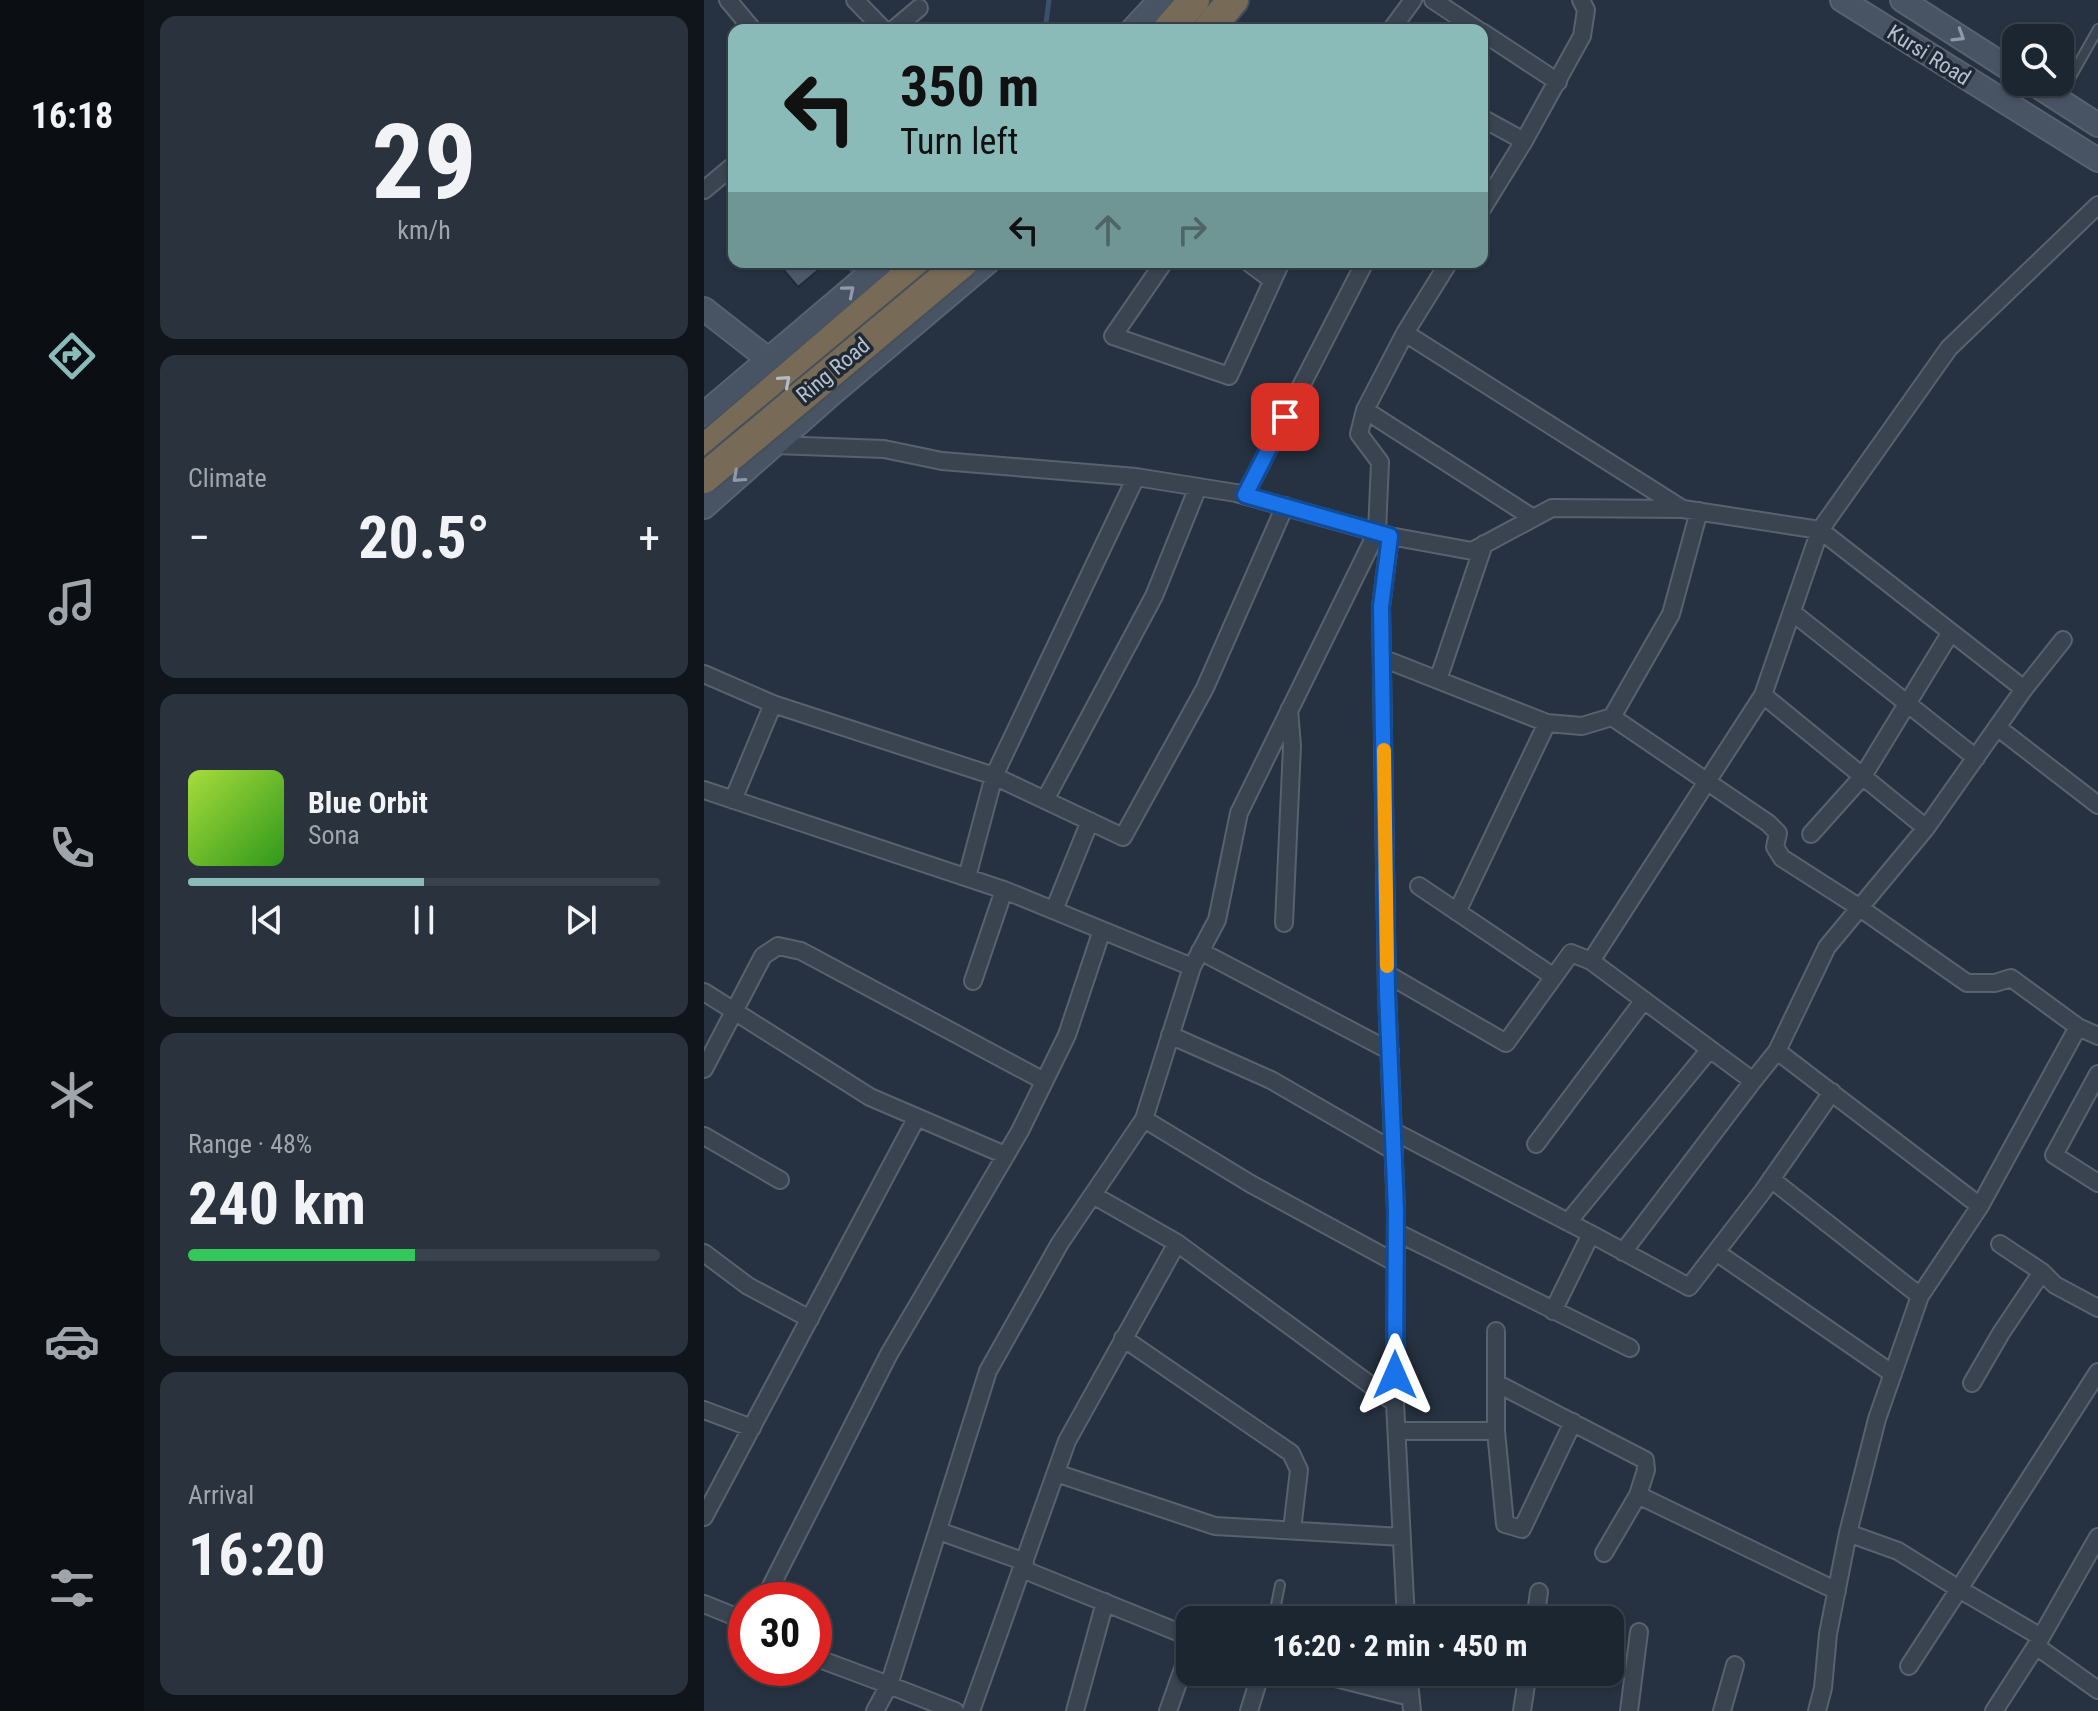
<!DOCTYPE html>
<meta charset="utf-8">
<style>
body{margin:0;font-family:"Roboto Condensed",sans-serif;background:#29323d;color:#f1f3f6;height:100vh;display:flex;flex-direction:column;font-size:30px;white-space:nowrap}
*{box-sizing:border-box;margin:0}
p{font-size:26px;color:#a0a5ab}
.icon{flex:none;width:44px;height:44px;fill:none;stroke:currentColor;stroke-width:2;stroke-linecap:round;stroke-linejoin:round}
.map{position:relative;flex:1;overflow:hidden}
.details{display:flex;flex-direction:column;gap:16px;padding:16px;background:#0f151b;width:560px}
.details>*{flex:none}
.top-card{position:absolute;left:24px;top:24px;width:760px;height:244px;border-radius:16px;box-shadow:0 2px 6px #0004,0 0 0 2px #3a434d;background:#8bbbb9;color:#111;overflow:hidden}
.buttons{position:absolute;left:1298px;top:24px;display:grid;gap:16px}
.buttons a{display:grid;place-items:center;width:72px;height:72px;border-radius:16px;background:#1c2631;box-shadow:0 2px 6px #0004,0 0 0 2px #3a434d;font-size:40px}
.speed{position:absolute;left:24px;top:1582px;display:flex;gap:16px;font-size:40px;font-weight:700;text-align:center}
.speed>*{display:grid;place-content:center;width:104px;height:104px;border-radius:50%;background:#1c2631;box-shadow:0 2px 6px #0004,0 0 0 2px #3a434d;line-height:1}
.speed .limit{border:12px solid #d22;background:#fff;color:#111}
.pin{position:absolute;display:grid;place-items:center;width:68px;height:68px;color:#fff;margin:-34px;border-radius:16px;box-shadow:0 4px 12px #0006}
.me{position:absolute;width:88px;margin:-44px;rotate:0deg;stroke-linejoin:round;filter:drop-shadow(0 0 6px #0008)}
.turn{display:flex;align-items:center;gap:28px;height:168px;padding:0 40px;font-size:36px}
.turn .icon{width:104px;height:104px;stroke-width:2.5}
.turn b{display:block;font-size:56px;line-height:68px}
.lanes{display:flex;align-items:center;height:76px;padding:0 40px;background:#0003;justify-content:center;gap:40px;direction:ltr}
.lanes .off{opacity:.35}
.big{font-size:60px;font-weight:700;line-height:1.1}
.details .widget{flex:1;display:flex;flex-direction:column;justify-content:center;gap:12px;min-width:0;padding:0 28px;border-radius:16px;background:#29323d}
.details .dial{align-items:center;gap:0}
.dial b{font-size:104px;line-height:1}
.song{display:flex;align-items:center;gap:24px}
.cover{width:96px;height:96px;border-radius:12px;background:linear-gradient(135deg,hsl(80 70% 55%),hsl(110 70% 35%))}
.played{height:8px;border-radius:4px;background:linear-gradient(90deg,#8bbbb9 50%,#3a434d 50%)}
.keys{display:flex;justify-content:space-around;direction:ltr}
.heat{display:flex;justify-content:space-between;align-items:center;font-size:44px;direction:ltr}
.charge{height:12px;border-radius:6px;background:linear-gradient(90deg,#34c759 48%,#3a434d 0)}
.trip{position:absolute;left:472px;top:1606px;width:448px;height:80px;border-radius:16px;background:#1c2631;box-shadow:0 2px 6px #0004,0 0 0 2px #3a434d;font-weight:700;line-height:80px;text-align:center}
main{display:flex;flex:1;min-height:0}
.tabs{display:flex;flex-direction:column;width:144px;justify-content:space-around;align-items:center;background:#0b0f14;color:#a0a5ab}
.tabs .icon{width:56px;height:56px}
.tabs .selected{color:#8bbbb9}
.tabs b{font-size:36px;color:#f1f3f6}
.map>svg:first-child{display:block}
.lines{fill:none;stroke-linecap:round;stroke-linejoin:round}
.stream{stroke:#3b506a;stroke-width:5}
.building{fill:#4c596a;stroke:#212b38;stroke-width:2}
.lane-casing{stroke:#58626e;stroke-width:12}
.street-casing{stroke:#58626e;stroke-width:20}
.secondary-casing{stroke:#58626e;stroke-width:26}
.highway-casing{stroke:#454f5b;stroke-width:34}
.lane{stroke:#3a4451;stroke-width:8}
.street{stroke:#3a4451;stroke-width:16}
.secondary{stroke:#485364;stroke-width:22}
.highway{stroke:#776a57;stroke-width:30}
.highway-bridge-casing{stroke:#454f5b;stroke-width:34;stroke-linecap:butt}
.highway-bridge{stroke:#776a57;stroke-width:30}
.oneway{stroke:#9099a7}
.oneway2{stroke:#b4bbc5}
.route-casing{stroke:#114b97;stroke-width:20}
.route{stroke:#1a73e8;stroke-width:14}
.slow{stroke:#f59e0b;stroke-width:14}
.labels{text-anchor:middle;dominant-baseline:central;stroke-width:7;stroke-linejoin:round;paint-order:stroke}
.street-label{font-size:22px;fill:#b7bfcb;stroke:#1f2936}
</style>
<main>
<nav class="tabs">
<b>16:18</b>
<svg class="icon selected" aria-label="directions" viewBox="0 0 24 24"><path d="M12 3l9 9-9 9-9-9zM9 14v-3h6M13 9l2 2-2 2"/></svg>
<svg class="icon" aria-label="music" viewBox="0 0 24 24"><path d="M9 18V5l10-2v13"/><circle cx="6" cy="18" r="3"/><circle cx="16" cy="16" r="3"/></svg>
<svg class="icon" aria-label="phone" viewBox="0 0 24 24"><path d="M5 4h4l2 5-3 2q2 4 5 5l2-3 5 2v4C11 20 4 13 5 4z"/></svg>
<svg class="icon" aria-label="climate" viewBox="0 0 24 24"><path d="M12 3v18M4 7l16 10M4 17L20 7"/></svg>
<svg class="icon" aria-label="car" viewBox="0 0 24 24"><path d="M5 17H2v-5l4-1 3-4h7l3 4 3 1v5h-3M9 17h6M6 11h13"/><circle cx="7" cy="17" r="2"/><circle cx="17" cy="17" r="2"/></svg>
<svg class="icon" aria-label="filters" viewBox="0 0 24 24"><path d="M4 7h16M4 17h16"/><circle cx="9" cy="7" r="2"/><circle cx="15" cy="17" r="2"/></svg>
</nav>
<section class="details">
<div class="widget dial"><b>29</b><p>km/h</p></div>
<div class="widget"><p>Climate</p>
<div class="heat"><a>−</a><b class="big">20.5°</b><a>+</a></div>
</div>
<div class="widget">
<div class="song"><i class="cover"></i><div><b>Blue Orbit</b><p>Sona</p></div></div>
<div class="played"></div>
<div class="keys"><svg class="icon" aria-label="previous" viewBox="0 0 24 24"><path d="M18 5L8 12l10 7zM5 5v14"/></svg><svg class="icon" aria-label="pause" viewBox="0 0 24 24"><path d="M8 5v14M16 5v14"/></svg><svg class="icon" aria-label="next" viewBox="0 0 24 24"><path d="M6 5l10 7-10 7zM19 5v14"/></svg></div>
</div>
<div class="widget"><p>Range · 48%</p><b class="big">240 km</b><div class="charge"></div></div>
<div class="widget"><p>Arrival</p><b class="big">16:20</b></div>
</section>
<div class="map">
<svg width="1394" height="1711" viewBox="0 0 1394 1711">
<rect width="100%" height="100%" fill="#263241"/>
<g class="lines">
<path class="stream" d="M341,30L345,0
M147,269L156,262"/>
</g>
<path class="building" d="M73,262H124L94,287Z"/>
<g class="lines">
<g class="lane-casing">
<path id="lane" d="M1355,98L1394,29
M569,1620L576,1585"/>
</g>
<g class="street-casing">
<path id="street" d="M24,0L49,30
M151,0L180,30
M729,0L774,30
M189,30L215,8
M687,30L709,0
M778,32L854,82
M778,118L820,141
M0,190L30,165
M778,209L820,141L878,36L882,10L877,0
M460,262L409,336L525,376L577,262
M544,262L568,280
M745,262L701,333L977,508
M661,410L829,518
M71,445L180,449L238,461L432,477
M541,495L661,262
M1088,612L1272,758
M678,658L843,723L878,726L908,717L967,614L995,511
M0,674L69,704L290,776L432,477L532,493L686,536
M734,680L780,544
M1320,689L1359,640
M1059,695L1222,828
M908,717L1064,823L1074,833L1071,847L1078,858L1156,908L1263,983H1291L1307,978L1374,1027
M1293,727L1394,805
M0,790L300,890L488,967L440,1119L547,1184L692,1263
M29,800L69,704
M341,800L450,596L494,487
M1107,834L1159,776L1247,632
M263,877L290,776L419,837L501,688L581,506
M715,886L850,977
M350,910L386,821
M753,912L843,723
M580,923L588,746L585,710
M496,951L686,1051
M488,967L513,920L535,813L673,532L676,462L655,434L661,410L701,333
M683,974L802,1043L867,953L887,961
M269,981L300,890
M0,992L166,1097L301,1155
M466,1035L567,1080L690,1151
M0,1069L59,956L74,946L97,951L340,1081
M1394,1074L1350,1155L1394,1183
M689,1131L887,1234
M0,1136L76,1180
M832,1144L940,1000
M1067,1179L1216,1296
M389,1195L473,1243L691,1403
M1276,1206L1073,1051L1049,1081L887,961L1059,695L1116,530L1245,348L1394,205
M864,1222L1006,1049
M692,1232L926,1348
M1296,1244L1338,1272L1351,1285L1394,1308
M919,1252L1049,1081
M1012,1252L1189,1374
M0,1253L44,1286L106,1319
M849,1311L887,1234L985,1287L1059,1191L1128,1092
M419,1338L587,1453L595,1470L588,1530
M1268,1383L1297,1333L1338,1272
M794,1384L941,1460L942,1470L934,1495
M0,1410L48,1428
M693,1431H792V1331
M792,1431L801,1524L818,1529L869,1422
M352,1473L511,1526L698,1537
M0,1517L213,1117
M235,1531L321,1562
M1144,1533L1194,1551L1255,1589L1205,1666
M1394,1537L1332,1646L1394,1690
M900,1553L934,1495L1133,1591
M318,1569L486,1637
M60,1600L185,1354L316,1131L363,1035L398,930
M0,1604L42,1621
M702,1620L691,1403L692,1210L683,992L677,607L686,536L768,551L848,508L979,509L1116,530L1320,689L1222,828L1123,947L1073,1051
M831,1620L835,1592
M1337,1637L1255,1589L1394,1372
M110,1657L185,1685L171,1711
M608,1672L706,1697
M704,1672L708,1711
M251,1711L185,1685L284,1371L356,1243L440,1119
M267,1711L363,1441L473,1243
M371,1711L401,1602
M464,1711L486,1649
M545,1711L557,1672
M818,1711L824,1672
M925,1711L935,1632
M1018,1711L1031,1665
M1113,1711L1119,1688L1124,1634L1144,1533L1173,1419L1216,1296L1276,1206L1374,1027L1394,1036
M1290,1711L1332,1646"/>
</g>
<g class="secondary-casing">
<path id="secondary" d="M1138,0L1394,160
M1198,0L1312,73
M428,30L456,0
M1327,82L1394,125
M0,309L64,359
M0,414L179,262
M0,507L130,392L284,262"/>
</g>
<g class="highway-casing">
<path id="highway" d="M464,30L490,0
M504,30L529,0
M0,450L219,262"/>
</g>
<use href="#lane" class="lane"/>
<use href="#street" class="street"/>
<use href="#secondary" class="secondary"/>
<use href="#highway" class="highway"/>
<g class="highway-bridge-casing">
<path id="highway-bridge" d="M0,478L259,262"/>
</g>
<use href="#highway-bridge" class="highway-bridge"/>
</g>
<defs><path id="oneway-chevron" d="M-2-3.5L2.5 0L-2 3.5" fill="none" stroke-width="1.6" stroke-linecap="round" stroke-linejoin="round" transform="scale(2)"/></defs>
<g class="oneway">
<use href="#oneway-chevron" transform="translate(1255 36) rotate(32)"/>
<use href="#oneway-chevron" transform="translate(145 291) rotate(-40)"/>
<use href="#oneway-chevron" transform="translate(34 477) rotate(138)"/>
</g>
<use class="oneway2" href="#oneway-chevron" transform="translate(81 381) rotate(-41)"/>
<g class="lines">
<g class="route-casing">
<path id="route" d="M581,417L541,495L686,536L677,607L683,992L692,1210L691,1375"/>
</g>
<use href="#route" class="route"/>
<path class="slow" d="M680,750L683,966"/>
</g>
<g class="labels">
<g class="street-label">
<text transform="translate(1225 55) rotate(32)">Kursi Road</text>
<text transform="translate(129 370) rotate(-40)">Ring Road</text>
</g>
</g>
</svg>
<div class="buttons">
<a><svg class="icon" aria-label="search" viewBox="0 0 24 24"><circle cx="10" cy="10" r="6"/><path d="M15 15l6 6"/></svg></a>
</div>
<div class="speed"><div class="limit">30</div></div>
<div class="pin" style="left:581px;top:417px;background:#d93025"><svg class="icon" aria-label="arrive" viewBox="0 0 24 24"><path d="M6 21V4h12l-3 4 3 4H6"/></svg></div>
<svg class="me" style="left:691px;top:1375px" viewBox="-20 -20 40 40"><path d="M0-17L14 15 0 8-14 15z" fill="#1a73e8" stroke="#fff" stroke-width="4"/></svg>
<div class="trip">16:20 · 2 min · 450 m</div>
<div class="top-card">
<div class="turn"><svg class="icon" aria-label="left" viewBox="0 0 24 24"><path d="M17 20v-9H6M10 6l-5 5 5 5"/></svg><div><b>350 m</b>Turn left</div></div>
<div class="lanes"><svg class="icon" aria-label="left" viewBox="0 0 24 24"><path d="M17 20v-9H6M10 6l-5 5 5 5"/></svg><svg class="icon off" aria-label="ahead" viewBox="0 0 24 24"><path d="M12 20V5M6 11l6-6 6 6"/></svg><svg class="icon off" aria-label="right" viewBox="0 0 24 24"><path d="M7 20v-9h11M14 6l5 5-5 5"/></svg></div>
</div>
</div>
</main>
